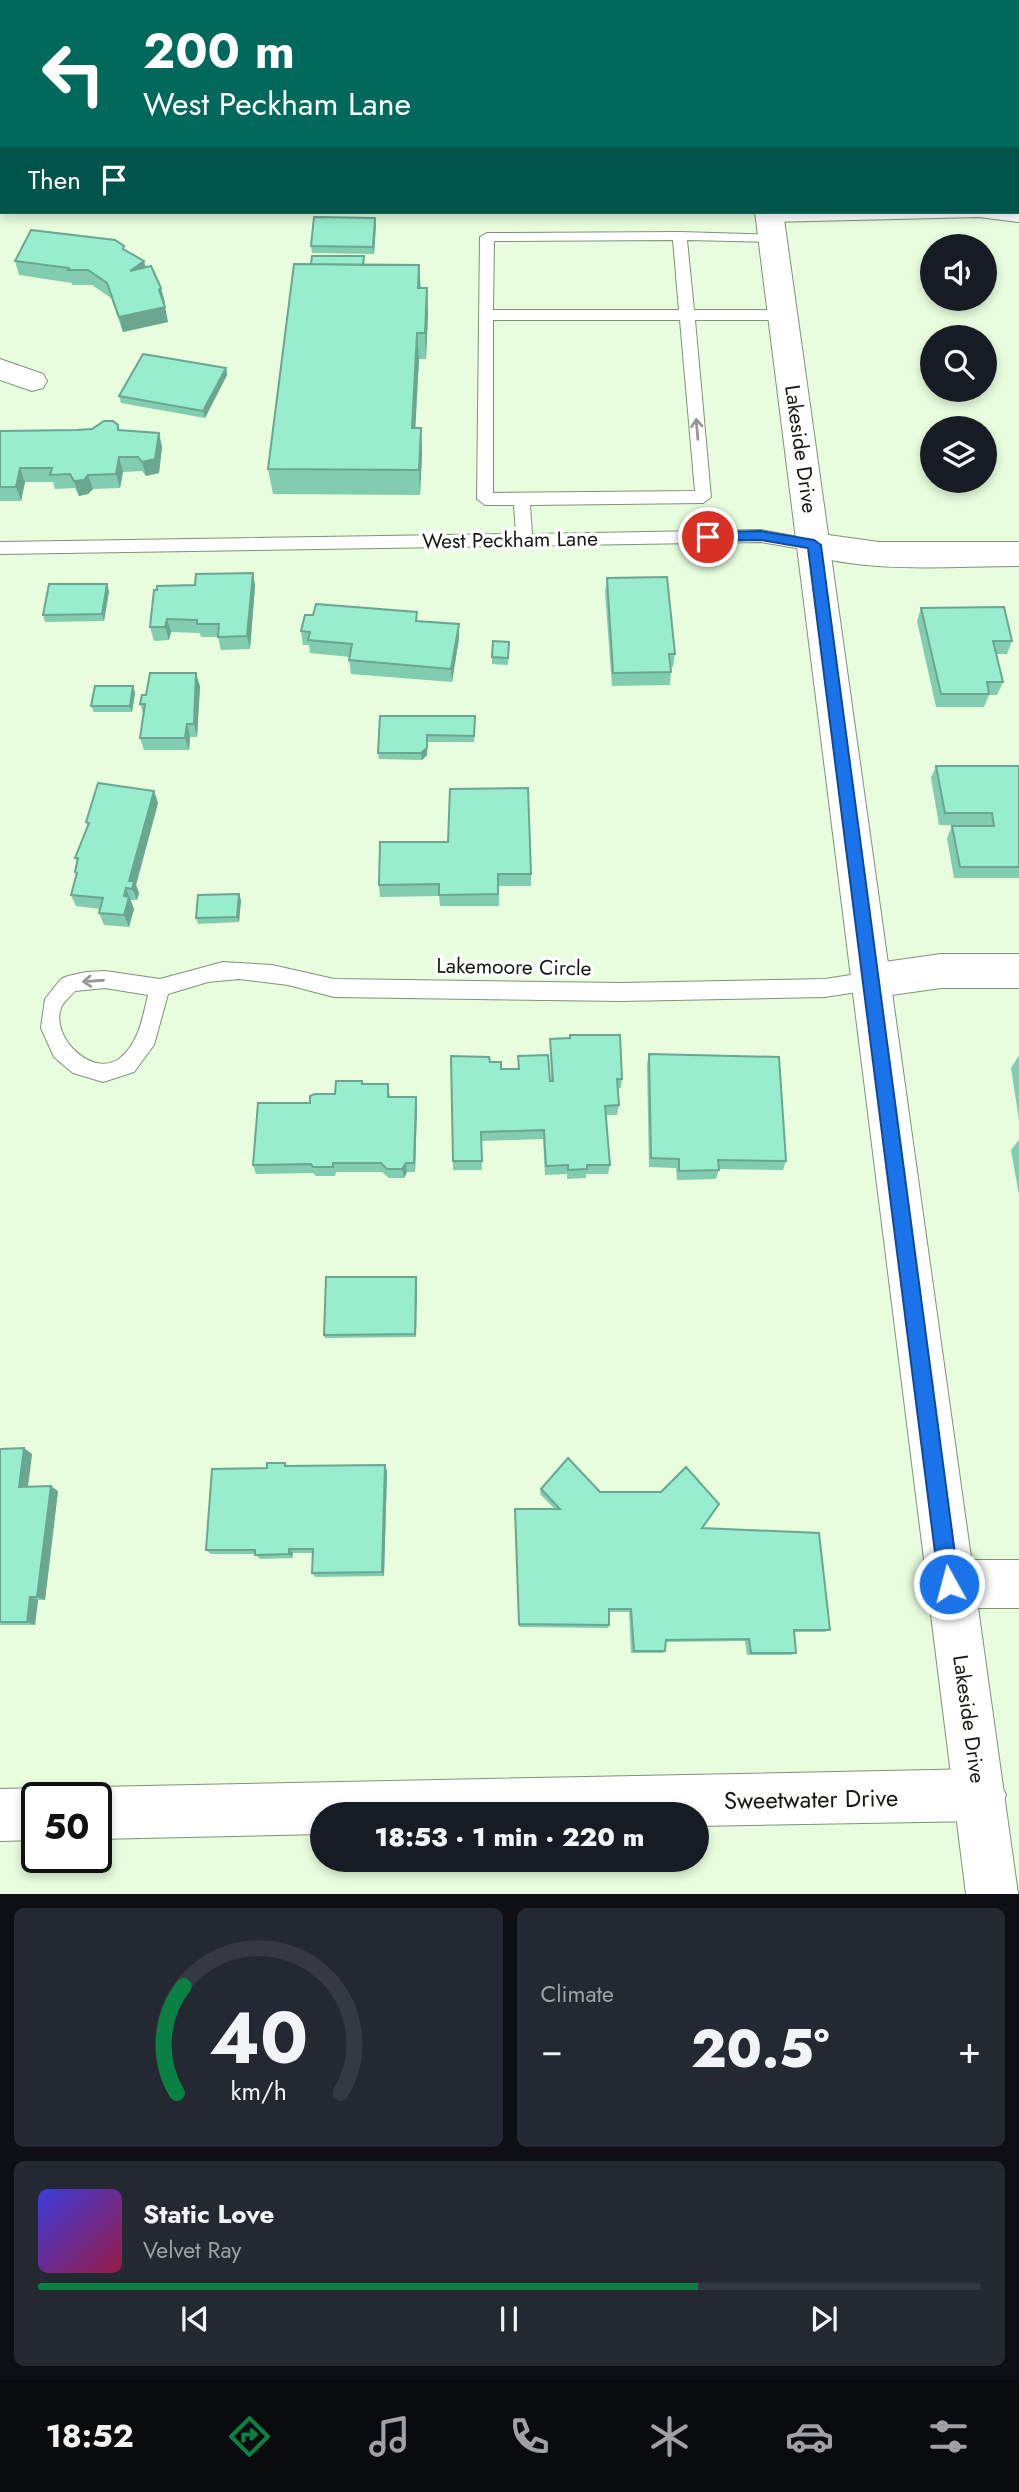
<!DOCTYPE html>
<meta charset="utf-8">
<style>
body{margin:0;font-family:Jost,sans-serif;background:#242831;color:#f1f3f6;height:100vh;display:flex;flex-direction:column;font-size:26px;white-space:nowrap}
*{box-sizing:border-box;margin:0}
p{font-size:23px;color:#9ea1a6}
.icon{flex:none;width:38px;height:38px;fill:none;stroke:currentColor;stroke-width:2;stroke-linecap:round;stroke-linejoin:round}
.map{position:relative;height:1894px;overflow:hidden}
.details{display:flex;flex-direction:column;gap:14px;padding:14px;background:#0d0f14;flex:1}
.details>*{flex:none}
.guide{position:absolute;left:0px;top:0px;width:1020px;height:214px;box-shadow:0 4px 10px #0003;background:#00695c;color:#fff;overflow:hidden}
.tools{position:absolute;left:920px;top:234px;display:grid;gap:14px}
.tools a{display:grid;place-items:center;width:77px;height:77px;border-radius:50%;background:#171b24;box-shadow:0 4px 10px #0003;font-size:35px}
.speed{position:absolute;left:21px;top:1782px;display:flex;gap:14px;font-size:35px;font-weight:700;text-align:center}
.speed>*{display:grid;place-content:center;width:91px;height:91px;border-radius:50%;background:#171b24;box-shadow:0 4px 10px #0003;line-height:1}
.speed .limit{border:4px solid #111;border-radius:10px;background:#fff;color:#111}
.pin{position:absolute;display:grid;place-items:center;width:60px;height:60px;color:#fff;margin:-30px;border:4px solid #fff;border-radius:50%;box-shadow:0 2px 7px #0007}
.me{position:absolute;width:77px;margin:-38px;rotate:353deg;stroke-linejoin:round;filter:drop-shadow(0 0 5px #0008)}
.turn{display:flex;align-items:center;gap:24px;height:147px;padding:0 28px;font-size:32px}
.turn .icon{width:91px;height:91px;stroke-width:2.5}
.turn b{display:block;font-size:49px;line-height:60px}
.then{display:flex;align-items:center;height:66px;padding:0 28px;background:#0003;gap:14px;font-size:26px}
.big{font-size:52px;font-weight:800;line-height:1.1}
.details .widget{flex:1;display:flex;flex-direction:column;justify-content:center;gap:10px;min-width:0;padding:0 24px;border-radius:10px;background:#242831}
.details .dial{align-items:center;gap:0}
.dial svg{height:182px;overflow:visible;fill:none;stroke:#363941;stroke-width:7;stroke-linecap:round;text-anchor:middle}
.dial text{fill:#f1f3f6;stroke:none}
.song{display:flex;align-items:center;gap:21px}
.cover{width:84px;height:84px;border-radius:10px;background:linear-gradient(135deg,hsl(240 70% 55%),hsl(340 70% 35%))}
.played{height:7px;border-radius:4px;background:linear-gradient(90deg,#0b8043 70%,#363941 70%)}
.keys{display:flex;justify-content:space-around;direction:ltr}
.heat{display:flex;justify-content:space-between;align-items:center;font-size:38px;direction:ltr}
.details .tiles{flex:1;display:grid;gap:14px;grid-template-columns:1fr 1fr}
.widget:last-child{grid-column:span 2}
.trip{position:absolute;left:310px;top:1802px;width:399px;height:70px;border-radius:35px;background:#171b24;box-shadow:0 4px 10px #0003;font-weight:800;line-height:70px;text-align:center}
.tab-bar{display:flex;height:112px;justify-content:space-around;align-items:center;background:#090b0e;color:#9ea1a6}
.tab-bar .icon{width:49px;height:49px}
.tab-bar .active{color:#0b8043}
.tab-bar b{font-size:32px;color:#f1f3f6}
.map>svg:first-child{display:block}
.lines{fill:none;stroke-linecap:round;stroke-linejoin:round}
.service-casing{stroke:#7f9378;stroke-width:2}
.minor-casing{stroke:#7f9378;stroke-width:2}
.tertiary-casing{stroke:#7f9378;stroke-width:2}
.secondary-casing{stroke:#7f9378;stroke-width:2}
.service{fill:#fff;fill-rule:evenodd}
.minor{fill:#fff;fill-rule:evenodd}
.tertiary{fill:#fff;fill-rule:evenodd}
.secondary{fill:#fff;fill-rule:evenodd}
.wall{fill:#82ccb0}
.shaded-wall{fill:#6aa690}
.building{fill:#97edcd;stroke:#6aa690;stroke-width:2}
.oneway{stroke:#959894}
.route{fill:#1a73e8;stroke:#114b97;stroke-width:2}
.labels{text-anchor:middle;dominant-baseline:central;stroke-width:7;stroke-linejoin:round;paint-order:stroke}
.street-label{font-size:21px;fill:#141b11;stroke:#fff}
.near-street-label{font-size:24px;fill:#141b11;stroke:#fff}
</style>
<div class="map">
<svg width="1019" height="1894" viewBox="0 0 1019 1894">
<rect width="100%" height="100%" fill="#e7fdde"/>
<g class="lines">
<g class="service-casing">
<path id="service" d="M410,0H422V2H410Z
M1018,119H1019V127H1018Z
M854,212H1003L1019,214V222L979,217L770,222L763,218L770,214Z
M680,232L777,235L779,238L772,242L687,240L694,310H783L790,315L783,320H695L711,497L703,503L530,505L532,534L761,530L820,541L822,545L820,549L814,551L761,542L0,554V542L516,534L514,505H485L477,499L480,237L487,233ZM673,240L679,310H493L494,241ZM493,320H680L695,491L493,493Z
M223,962L272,965L334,979L621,983L825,979L870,972L877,975L880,981L877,987L870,990L825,997L621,1001L334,997L288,985L239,979L208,982L168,994L154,1045L134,1072L103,1082L73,1073L54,1057L41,1028L45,999L61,979L68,976L86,972L105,971L160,979ZM105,988L148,995C143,1016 139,1043 120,1058C93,1079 50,1037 61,1008C63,1002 71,996 75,991Z"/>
</g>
<g class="minor-casing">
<path id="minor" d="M4,0H28L3,2Z
M0,37H2L0,56Z
M0,359L43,374L47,381L43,388L32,391L0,380Z
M941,954H1019V988H941L870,998L856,993L850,981L856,969L870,964Z
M949,1560H1019V1608H949L932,1601L925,1584L932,1567Z
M980,1769L998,1777L1006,1795L998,1813L980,1821L696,1826V1815H322V1834L96,1839V1797H77L96,1787Z
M37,1788L56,1797H37V1840L0,1841V1789Z"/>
</g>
<g class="tertiary-casing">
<path id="tertiary" d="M814,533L879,542H1019V566C948,566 871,574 803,553L798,545L803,537Z"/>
</g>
<g class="secondary-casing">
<path id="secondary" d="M727,0H751L752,2H728Z
M755,212H783L1018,1894H966Z"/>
</g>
<use href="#service" class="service"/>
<use href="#minor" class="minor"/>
<use href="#tertiary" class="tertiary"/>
<use href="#secondary" class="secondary"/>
</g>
<path class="wall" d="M979,0H1019V76L1018,2H979Z
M376,225L374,254L312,253L311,246Z
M125,250L146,267L161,288L165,303H164L168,322L123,332L111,298L92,285H72V283L19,275L15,261Z
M364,265L421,288H427L428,314L426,359H419L415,428H421L422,454L420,495L273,494L268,469Z
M226,368L227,375L205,418L121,403L119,396Z
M118,425L120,430L162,447L159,473L146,476L142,471L123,472L120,488L93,489L88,494L79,496L75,488L55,489L53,482H25L21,501H0V431L77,430Z
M253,573L255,586L250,649L221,650L218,637H201L200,633L171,632L169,640L154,641L150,627L195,585Z
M607,578L675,654L673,667H671V672L670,685L612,686L605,592Z
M109,591L104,621L45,622L43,615Z
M921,608L1012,641L1007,654H996L1003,682L997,695H989L984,707H936L917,621Z
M418,621L459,638L452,682L351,674L349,660L350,657L310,653L309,645H303L301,631Z
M509,649L508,665L492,664V657Z
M133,686L135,693L132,712H94L91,706Z
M200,686L197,737H190L189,750H144L140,738L143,713L140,704L146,695Z
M475,716L474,742H428L427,755L422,760L379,759L378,753Z
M936,766H1019V878H954L947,838L952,826H986L939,825L931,778Z
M154,791L158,803L136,885L139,893L137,900H131V901L134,909L129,927L104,925L99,913L100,909L76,906L71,895L76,876L75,872L77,862L75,858L88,826L86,822Z
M380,842L531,874V886H499V906H440L439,896L380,897L379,885Z
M239,894L241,900L239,922L198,924L196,918Z
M550,1039L622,1079L621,1088L617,1089L619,1105L617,1115H606L610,1165L608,1174H586V1178L567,1179V1174L545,1175L543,1139L481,1141L482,1170H453V1161L490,1062L501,1069H518V1056L550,1081H551Z
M649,1054L786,1161L783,1170L719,1169L716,1179L677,1180L676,1168L649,1167L647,1064Z
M1018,1057H1019V1120L1011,1068Z
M362,1081L363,1084L390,1093V1097H416L417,1107L415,1172H407L404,1178H389L382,1172H336L335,1176H316L313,1173L256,1174L253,1165L310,1103L335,1094Z
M1018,1141H1019V1195L1011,1150Z
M417,1281L416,1337L325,1338L324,1335Z
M0,1449L32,1454L28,1487L58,1491L45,1600H38L35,1625H0Z
M285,1463L287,1466L387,1471L384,1576L315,1577L312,1573L313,1553H293L292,1558L260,1559L255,1554H211L206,1550L267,1468Z
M541,1489L600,1492L702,1528L830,1630L824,1632H794L796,1653L791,1655H747L745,1641L666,1642L665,1651L663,1653H631L629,1612H609V1625L608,1628L519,1627L515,1509H555L540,1494Z"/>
<path class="shaded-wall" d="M375,218L376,225L374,254L373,247Z
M144,261L148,276L130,271Z
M419,265L421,291L418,288Z
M161,288L165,303L162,304L159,290Z
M427,288L428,314L426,359L425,333Z
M165,307L168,322L123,332L119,317Z
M417,333L419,359L414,454L412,428Z
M226,368L227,375L205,418L203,411Z
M421,428L422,454L420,495L419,470Z
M159,433L162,447L159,473L146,476L142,462Z
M119,457L123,472L120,488L116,474Z
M20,468L25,482L21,501L16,487Z
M88,475L93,489L88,494L79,496L74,481Z
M253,573L255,586L250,649L247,636Z
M107,584L109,591L104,621L102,614Z
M167,619L171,632L169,640L165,627Z
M459,624V638L452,682L451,669Z
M196,673L200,686L197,737L194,724Z
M133,686L135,693L132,712L130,706Z
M187,724L190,737L189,750L185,738Z
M427,735V755L422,760L421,753Z
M154,791L158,803L136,885L139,893L137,900L129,881Z
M126,888L134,909L129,927L124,915V896Z
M239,894L241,900L239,922L237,917Z
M416,1097L417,1107L415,1172L414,1163Z
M406,1163L407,1172L404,1178L402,1169Z
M416,1277L417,1281L416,1337L415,1334Z
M24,1448L32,1454L27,1492L19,1487Z
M385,1465L387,1471L384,1576L382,1572Z
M51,1486L58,1491L45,1600L37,1597Z
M289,1549L293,1553L292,1558L289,1554Z
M30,1597L38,1600L35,1625L27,1622Z"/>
<path class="building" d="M134,0H175V2H131Z
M989,0H1019V15L1018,2H989Z
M1018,21H1019V54H1018Z
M314,217L375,218L373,247L311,246Z
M31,230L115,240L124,246L123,249L144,261L130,271L151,266L161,288L159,290L165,307L119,317L107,283L88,270H68L69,268L15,261Z
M312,256H364L363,265L311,264Z
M294,264L419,265L418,288H427L425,333H417L412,428H421L419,470L268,469Z
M143,354L226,368L203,411L119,396Z
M104,421H113L118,425V430L159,433L155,459L142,462L138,457H119L116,474L88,475L84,480L74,481L70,474L50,475L52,468H20L16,487H0V431L77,430L92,429Z
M253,573L247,636L218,637L219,624H197V620L167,619L165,627H150L154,590H157V586L195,585L196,574Z
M667,577L675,654H669L671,672L613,673L607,578Z
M49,584H107L102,614L43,615Z
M316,604L417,612L416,621L459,624L451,669L349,660L352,644L308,640L310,632L301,631L305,615H313Z
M1004,607L1012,641H993L1003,682H987L989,694H941L921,608Z
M493,641L509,642L508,658L492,657Z
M150,673H196L194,724H187L185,738H140L145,704H140L142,695H146Z
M95,686H133L130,706H91Z
M380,716H475L474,736L427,735V748L421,753H378Z
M936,766H1019V867H960L952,826H994L992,813H945Z
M98,783L154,791L129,881H134L132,889L126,888L124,896L129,897L124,915L99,913L103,898L71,895L77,873L75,872L78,858H75L89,823L86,822Z
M528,788L531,874H498V894L439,895V884L379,885L380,842H448L450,789Z
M239,894L237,917L196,918L198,895Z
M570,1035H620L622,1079H617L619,1105L605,1106L610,1165H587V1169L568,1170V1165L546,1166L544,1130L481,1132L482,1161H453L451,1056L489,1057L490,1062H501V1069H519L518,1056L548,1055L550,1081H553L550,1039L570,1038Z
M649,1054L779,1057L786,1161L718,1160L719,1170L679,1171V1159L651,1158Z
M336,1081H362V1084H388V1097H416L414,1163H406L402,1169H387L381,1163H333V1167H313L311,1164L253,1165L258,1103H310V1096L315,1094H335Z
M326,1277H416L415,1334L324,1335Z
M24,1448L19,1487L51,1486L37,1597H30L27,1622H0V1449Z
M568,1458L600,1492H661L686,1467L719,1504L702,1528L819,1533L830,1630H794L796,1653H751L749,1639L666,1640L665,1651H634L631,1609H609V1625L519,1624L515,1509H560L541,1489Z
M267,1463H285V1466L385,1465L382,1572L312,1573L313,1549H289V1554L255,1555V1550H206L212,1469L267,1468Z"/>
<defs><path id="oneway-shaft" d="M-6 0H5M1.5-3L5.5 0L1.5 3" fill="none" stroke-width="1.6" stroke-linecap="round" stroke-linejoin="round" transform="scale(1.75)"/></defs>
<g class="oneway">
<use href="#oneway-shaft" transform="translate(697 429) rotate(-95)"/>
<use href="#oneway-shaft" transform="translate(93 981) rotate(176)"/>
</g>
<path class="route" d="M761,531L814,540L821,545L959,1584L956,1591L949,1594L942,1591L939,1584L808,548L761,540L708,541L702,537L708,532Z"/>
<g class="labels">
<g class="street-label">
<text transform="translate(801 449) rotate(82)">Lakeside Drive</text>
<text transform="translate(510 540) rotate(-1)">West Peckham Lane</text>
<text transform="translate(514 967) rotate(1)">Lakemoore Circle</text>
<text transform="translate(969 1719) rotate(82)">Lakeside Drive</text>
</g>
<g class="near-street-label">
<text transform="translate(811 1799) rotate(-1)">Sweetwater Drive</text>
</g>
</g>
</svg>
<div class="tools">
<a><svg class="icon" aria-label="sound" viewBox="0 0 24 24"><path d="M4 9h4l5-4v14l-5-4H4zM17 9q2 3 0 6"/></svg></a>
<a><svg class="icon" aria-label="search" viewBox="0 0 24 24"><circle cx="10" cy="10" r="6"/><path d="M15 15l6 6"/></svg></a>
<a><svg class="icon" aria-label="layers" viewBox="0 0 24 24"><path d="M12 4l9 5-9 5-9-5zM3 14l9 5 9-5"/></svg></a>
</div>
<div class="speed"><div class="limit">50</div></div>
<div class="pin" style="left:708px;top:537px;background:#d93025"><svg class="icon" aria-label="arrive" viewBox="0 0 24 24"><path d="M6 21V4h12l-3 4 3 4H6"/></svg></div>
<svg class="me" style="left:949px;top:1584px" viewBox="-20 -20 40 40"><circle r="17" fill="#1a73e8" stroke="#fff" stroke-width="3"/><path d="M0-11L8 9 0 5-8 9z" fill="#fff"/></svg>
<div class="trip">18:53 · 1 min · 220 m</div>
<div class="guide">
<div class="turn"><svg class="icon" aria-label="left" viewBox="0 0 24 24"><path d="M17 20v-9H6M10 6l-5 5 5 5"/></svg><div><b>200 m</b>West Peckham Lane</div></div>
<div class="then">Then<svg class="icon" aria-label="arrive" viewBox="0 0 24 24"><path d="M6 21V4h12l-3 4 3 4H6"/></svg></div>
</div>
</div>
<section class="details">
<div class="tiles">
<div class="widget dial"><svg viewBox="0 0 100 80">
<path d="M14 69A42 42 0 1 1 86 69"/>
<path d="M14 69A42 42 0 0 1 17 22" stroke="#0b8043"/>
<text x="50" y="56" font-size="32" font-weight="700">40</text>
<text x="50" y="72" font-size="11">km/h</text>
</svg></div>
<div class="widget"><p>Climate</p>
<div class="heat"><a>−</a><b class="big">20.5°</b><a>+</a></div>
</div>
<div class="widget">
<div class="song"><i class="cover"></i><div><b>Static Love</b><p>Velvet Ray</p></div></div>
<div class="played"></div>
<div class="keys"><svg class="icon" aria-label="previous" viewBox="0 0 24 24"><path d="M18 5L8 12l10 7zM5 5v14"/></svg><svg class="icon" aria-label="pause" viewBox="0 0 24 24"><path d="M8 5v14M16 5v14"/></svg><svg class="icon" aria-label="next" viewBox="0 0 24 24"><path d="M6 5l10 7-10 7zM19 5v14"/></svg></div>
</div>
</div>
</section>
<nav class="tab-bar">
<b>18:52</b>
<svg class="icon active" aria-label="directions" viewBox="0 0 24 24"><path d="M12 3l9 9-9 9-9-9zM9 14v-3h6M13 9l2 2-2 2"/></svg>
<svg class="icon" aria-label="music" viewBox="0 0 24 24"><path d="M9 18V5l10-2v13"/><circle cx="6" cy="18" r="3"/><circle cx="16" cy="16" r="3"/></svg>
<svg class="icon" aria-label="phone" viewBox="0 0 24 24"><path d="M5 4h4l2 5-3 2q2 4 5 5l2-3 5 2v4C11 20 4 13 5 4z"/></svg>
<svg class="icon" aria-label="climate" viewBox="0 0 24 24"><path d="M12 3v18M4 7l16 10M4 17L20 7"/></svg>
<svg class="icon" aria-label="car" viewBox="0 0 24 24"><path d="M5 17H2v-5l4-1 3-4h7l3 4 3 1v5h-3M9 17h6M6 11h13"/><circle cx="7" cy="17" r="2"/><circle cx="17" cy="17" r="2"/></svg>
<svg class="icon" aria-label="filters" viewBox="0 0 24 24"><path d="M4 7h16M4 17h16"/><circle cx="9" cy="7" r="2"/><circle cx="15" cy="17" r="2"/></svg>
</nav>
